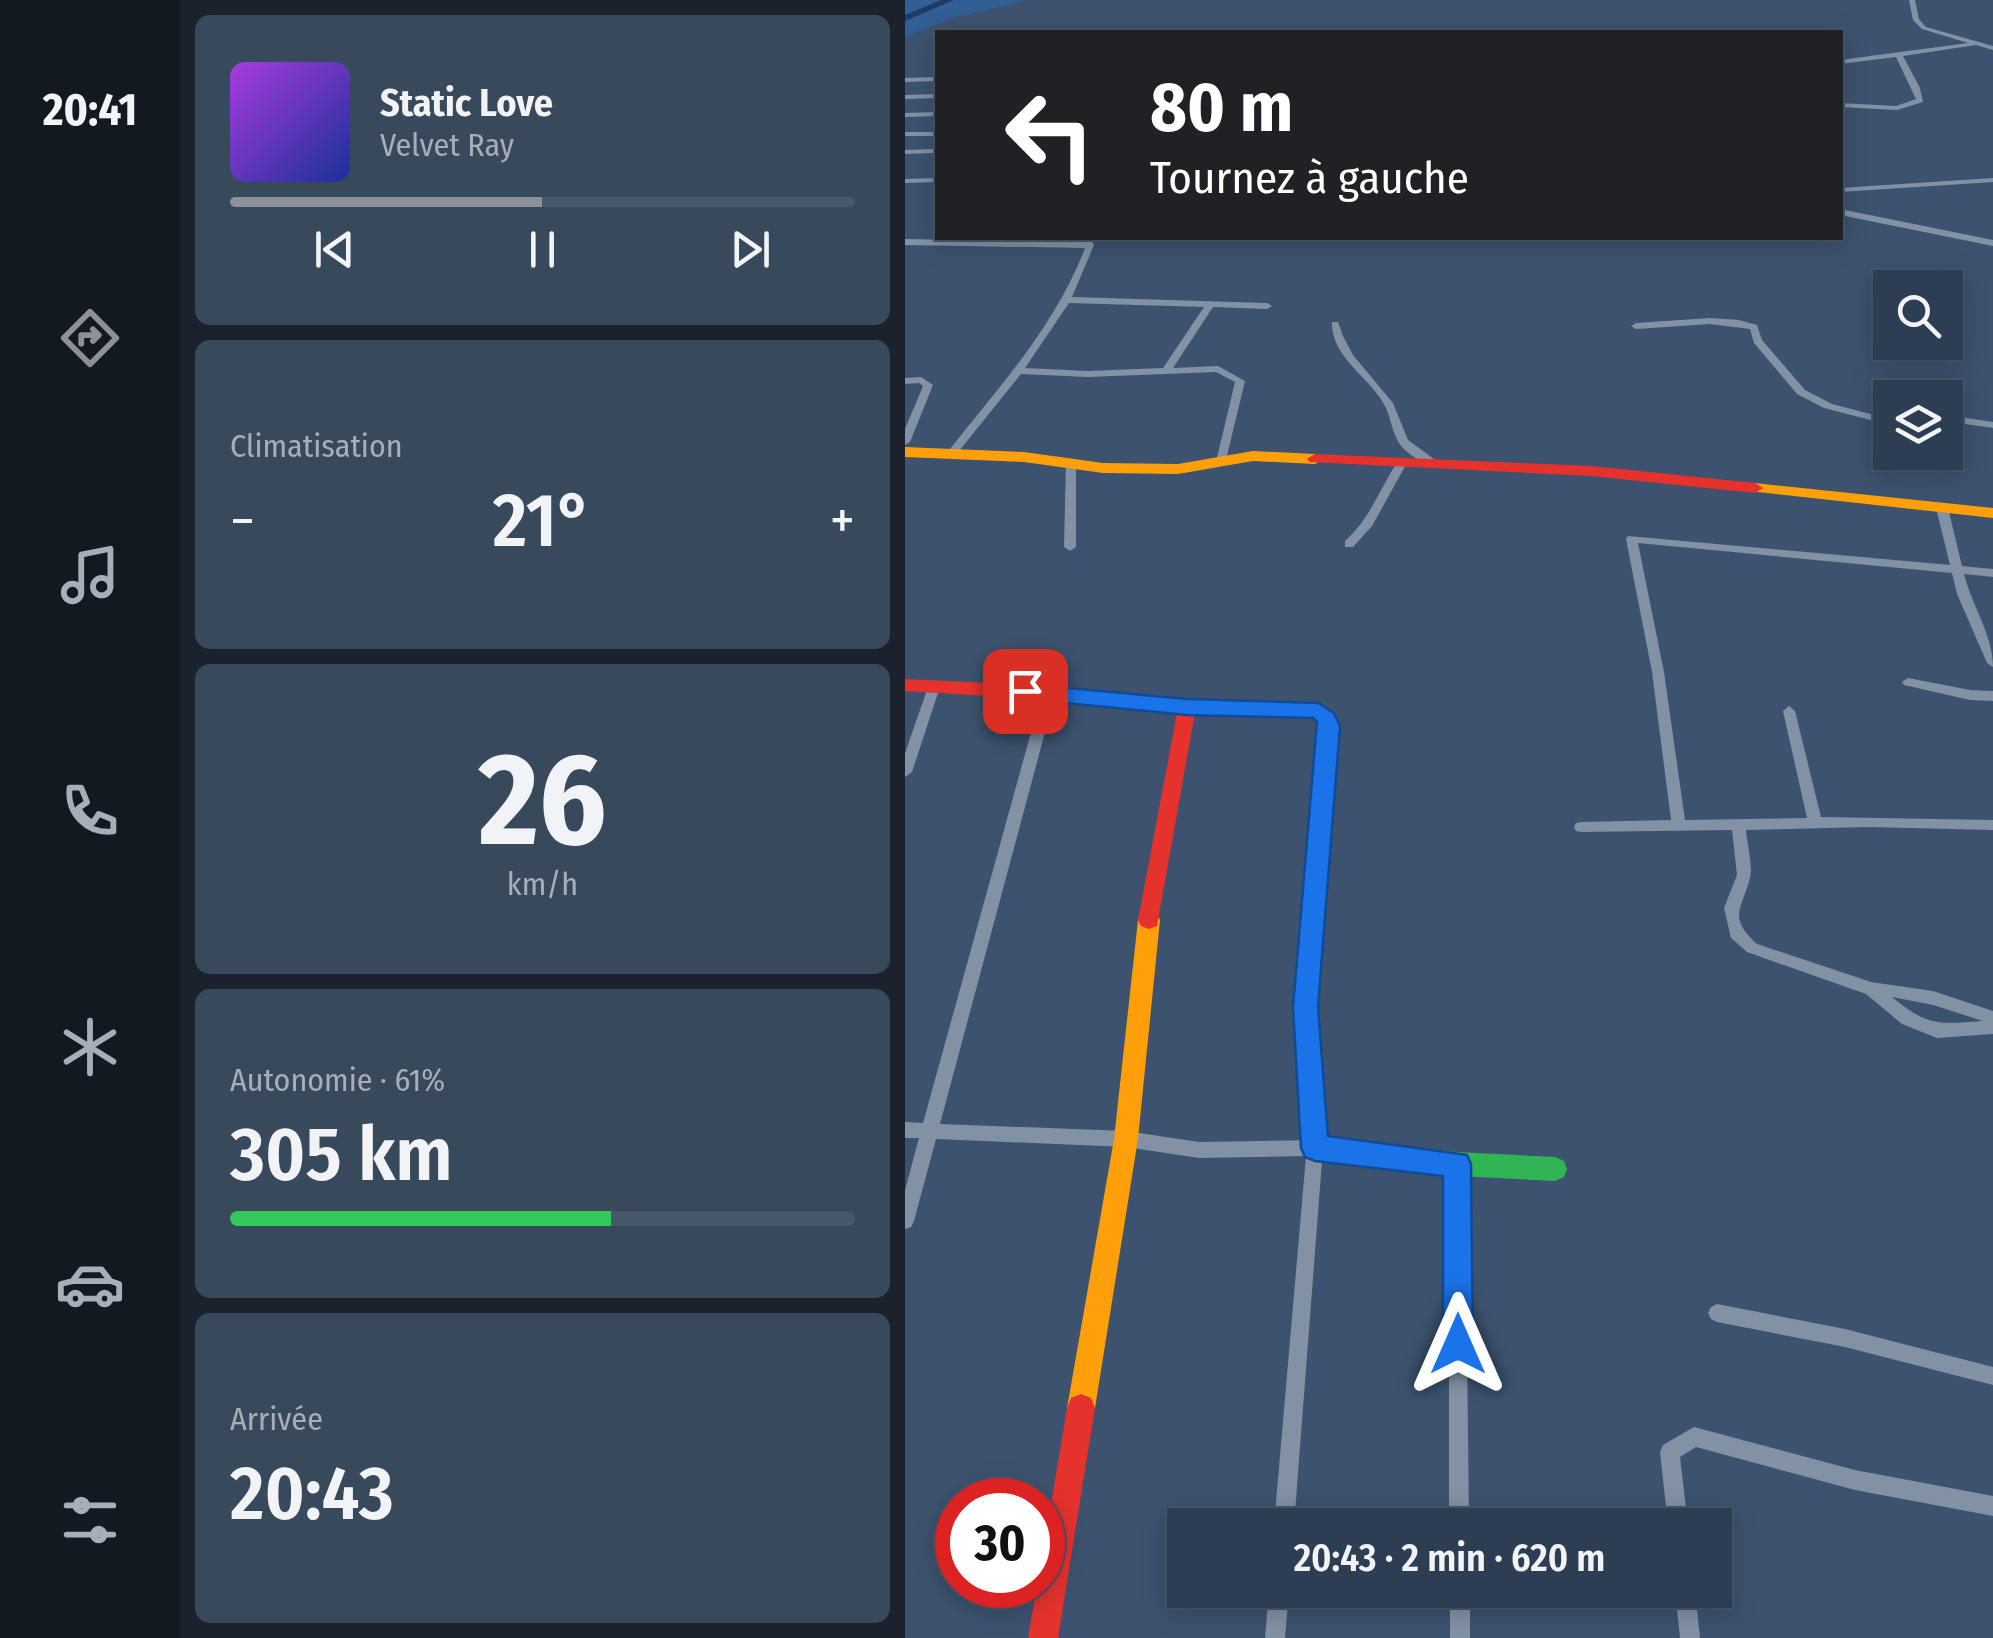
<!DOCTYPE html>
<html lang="fr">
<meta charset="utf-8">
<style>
body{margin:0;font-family:"Fira Sans Condensed",sans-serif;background:#39495c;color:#f1f3f6;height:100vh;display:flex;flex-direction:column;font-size:38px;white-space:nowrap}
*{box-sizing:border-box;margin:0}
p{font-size:32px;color:#a7aeb8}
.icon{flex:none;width:55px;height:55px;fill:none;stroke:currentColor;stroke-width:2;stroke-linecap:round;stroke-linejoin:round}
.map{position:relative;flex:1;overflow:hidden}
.panel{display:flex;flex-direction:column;gap:15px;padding:15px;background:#19222d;width:725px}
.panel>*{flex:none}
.top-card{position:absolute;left:30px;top:30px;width:908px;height:210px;border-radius:0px;box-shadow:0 5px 25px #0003,0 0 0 2px #485769;background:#202124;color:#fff;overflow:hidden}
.fabs{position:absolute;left:968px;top:270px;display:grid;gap:20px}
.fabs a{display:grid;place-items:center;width:90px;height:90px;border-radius:0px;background:#2d3e52;box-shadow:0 5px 25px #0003,0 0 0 2px #485769;font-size:50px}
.speed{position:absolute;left:30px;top:1478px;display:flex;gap:20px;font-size:50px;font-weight:700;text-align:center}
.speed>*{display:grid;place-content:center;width:130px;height:130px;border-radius:50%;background:#2d3e52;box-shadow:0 5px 25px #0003,0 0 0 2px #485769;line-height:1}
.speed .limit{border:15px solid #d22;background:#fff;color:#111}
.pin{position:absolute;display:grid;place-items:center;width:85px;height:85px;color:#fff;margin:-42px;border-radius:20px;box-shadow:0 5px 15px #0006}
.me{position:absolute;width:110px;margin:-55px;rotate:0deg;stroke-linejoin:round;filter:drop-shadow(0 0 8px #0008)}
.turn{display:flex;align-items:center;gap:35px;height:210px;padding:0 50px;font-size:45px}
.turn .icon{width:130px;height:130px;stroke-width:2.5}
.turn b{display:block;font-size:70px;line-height:85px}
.big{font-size:75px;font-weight:600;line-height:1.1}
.panel .tile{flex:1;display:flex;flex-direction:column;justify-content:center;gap:15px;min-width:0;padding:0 35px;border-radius:15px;background:#39495c}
.panel .dial{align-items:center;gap:0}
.dial b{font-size:130px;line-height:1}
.song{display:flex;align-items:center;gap:30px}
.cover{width:120px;height:120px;border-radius:15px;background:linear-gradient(135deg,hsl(280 70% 55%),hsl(230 70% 35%))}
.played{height:10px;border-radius:5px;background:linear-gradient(90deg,#8c9099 50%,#485769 50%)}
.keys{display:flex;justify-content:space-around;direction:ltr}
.heat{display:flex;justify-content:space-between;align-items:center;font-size:55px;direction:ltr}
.charge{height:15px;border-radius:8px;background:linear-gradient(90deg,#34c759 61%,#485769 0)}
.trip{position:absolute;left:262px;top:1508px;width:565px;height:100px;border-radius:0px;background:#2d3e52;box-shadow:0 5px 25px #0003,0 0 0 2px #485769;font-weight:600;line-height:100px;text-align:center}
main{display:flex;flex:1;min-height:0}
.tabs{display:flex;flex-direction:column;width:180px;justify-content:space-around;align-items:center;background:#121921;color:#a7aeb8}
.tabs .icon{width:70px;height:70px}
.tabs .current{color:#8c9099}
.tabs b{font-size:45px;color:#f1f3f6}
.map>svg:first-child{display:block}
.green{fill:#335e94}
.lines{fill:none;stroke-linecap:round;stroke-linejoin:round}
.river{fill:#1e3c65;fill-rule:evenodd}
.street{fill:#8291a4;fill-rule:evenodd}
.fast{fill:#30b455;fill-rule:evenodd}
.slow{fill:#ff9f0a;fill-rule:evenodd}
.jam{fill:#e5322d;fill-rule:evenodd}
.route{fill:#1a73e8;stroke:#114b97;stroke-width:2.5}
</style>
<main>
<nav class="tabs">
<b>20:41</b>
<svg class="icon current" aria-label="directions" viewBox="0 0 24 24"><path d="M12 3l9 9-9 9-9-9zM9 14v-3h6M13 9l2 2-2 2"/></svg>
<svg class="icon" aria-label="music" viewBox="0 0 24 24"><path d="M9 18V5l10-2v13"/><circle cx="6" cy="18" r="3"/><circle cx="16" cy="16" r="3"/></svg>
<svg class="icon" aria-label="phone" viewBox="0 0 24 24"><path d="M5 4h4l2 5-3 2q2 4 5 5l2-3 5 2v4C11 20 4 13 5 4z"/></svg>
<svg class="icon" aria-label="climate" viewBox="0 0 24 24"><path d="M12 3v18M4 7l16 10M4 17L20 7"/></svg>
<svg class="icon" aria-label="car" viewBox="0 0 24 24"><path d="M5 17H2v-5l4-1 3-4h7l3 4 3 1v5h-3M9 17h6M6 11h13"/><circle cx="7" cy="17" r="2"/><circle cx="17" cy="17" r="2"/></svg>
<svg class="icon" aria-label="filters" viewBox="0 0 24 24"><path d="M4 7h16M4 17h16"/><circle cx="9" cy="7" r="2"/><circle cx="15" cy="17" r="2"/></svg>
</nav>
<section class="panel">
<div class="tile">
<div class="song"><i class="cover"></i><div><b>Static Love</b><p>Velvet Ray</p></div></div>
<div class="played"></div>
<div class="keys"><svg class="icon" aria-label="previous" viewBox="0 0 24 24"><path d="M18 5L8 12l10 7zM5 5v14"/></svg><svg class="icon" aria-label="pause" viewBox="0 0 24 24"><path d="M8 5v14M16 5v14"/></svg><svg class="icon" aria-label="next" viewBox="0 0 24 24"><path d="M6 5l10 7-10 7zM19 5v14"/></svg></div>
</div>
<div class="tile"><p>Climatisation</p>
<div class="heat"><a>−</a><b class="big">21°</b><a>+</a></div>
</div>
<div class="tile dial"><b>26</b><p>km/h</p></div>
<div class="tile"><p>Autonomie · 61%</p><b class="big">305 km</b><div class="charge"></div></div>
<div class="tile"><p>Arrivée</p><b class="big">20:43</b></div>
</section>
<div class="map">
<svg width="1088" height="1638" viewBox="0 0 1088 1638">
<rect width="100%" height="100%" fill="#3c526e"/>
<path class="green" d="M0,0H123L48,18L0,37Z"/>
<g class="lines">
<path class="river" d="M36,0H49L0,21V15Z"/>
<path class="street" d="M1004,0H1010L1014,19L1021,27L1088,46V50L1071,45L998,56L1015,88L1018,102L992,110L935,107V103L991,106L1011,99L991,57L935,64V60L1063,43L1017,29L1008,20Z
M32,77V81L0,82V78Z
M32,94V98L0,99V95Z
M32,112V116L0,117V113Z
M0,132H32V136H0Z
M31,149L32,151L28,153L0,154V150Z
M32,178V182L0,183V179Z
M1088,178V182L935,192V188Z
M935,209L1088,240V246L935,215Z
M177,238H185L189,245L167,297L362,303L367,306L362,309L308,307L268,368L313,366L340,381L320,464L316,465L311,462L330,382L311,372L183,377L116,374L50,456H42L41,454C93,388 150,327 180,248L0,245V239L179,242ZM164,303L299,307L258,368L183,371L120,368Z
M805,318L834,320L852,325L857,340L900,390L927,404L977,417L985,415V421L977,423L919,408L892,394L849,343L845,329L805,324L731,329L726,326L731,323Z
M427,322H433L438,336L448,355L488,403L503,440L533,462V466C522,466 507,457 499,449C487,437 487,420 480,406C465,377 426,358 427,322Z
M16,377L28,385L5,442L0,445V429L18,386L14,383L0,384V378Z
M1040,415L1088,422V428L1040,421Z
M166,459L171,462V547L165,551L159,547L161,462Z
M497,460L502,463L467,526L448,547H440V541C465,519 475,488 493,461Z
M1037,505L1043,508L1057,566L1088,569V577L1059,574C1067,606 1088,635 1088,667L1082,663L1052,594L1047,573L733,543L759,672L780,820L902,818L878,711L884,706L890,711L916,817L1088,820V830L963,827L841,830C842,844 848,864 845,878C837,909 822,917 852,944L966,982L1028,991L1088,1011V1034L1032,1038L997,1024L961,994L842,952L826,938L819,908L832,875L827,830L676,832L671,831L669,827L671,823L676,822L766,820L747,672L721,539L723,536L1045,565L1031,508ZM987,997L1028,1005L1078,1021C1034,1024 1023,1027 987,997Z
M1003,678L1065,690L1088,691V701L1065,700L999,685L997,682Z
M29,683L35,687L7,772L0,777V753L23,687Z
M150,688L156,693L139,736L35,1124L221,1131L294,1142L410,1140L416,1142L418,1148L389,1525H369L401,1156L294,1158L221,1147L31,1139L9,1221L6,1227L0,1229V1190L14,1138H0V1122L18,1123L125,736L144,693Z
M552,1156L558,1158L560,1164L564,1525H544V1164L546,1158Z
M812,1304L940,1329L1088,1367V1385L940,1347L812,1322L806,1319L803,1313L806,1307Z
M789,1427L950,1470L1088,1496V1516L950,1490L791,1447L775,1457L783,1525H763L755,1452L758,1445Z
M364,1590H384L380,1638H360Z
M545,1590H565V1638H545Z
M770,1590H790L795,1638H775Z"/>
<path class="fast" d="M282,700L413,704L420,706L433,726L412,1007L421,1138L552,1152L650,1157L659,1161L662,1169L659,1177L650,1181L552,1176L401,1156L398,1148L390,1007L415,727L408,718L275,712L273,707L275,702Z"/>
<path class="slow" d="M0,447L119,452L198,463L273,464L348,451L410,454L418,459L410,464L348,461L273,474L198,473L119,462L0,457Z
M850,483L1088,508V518L844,491V485Z
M244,911L252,914L255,920L233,1139L190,1408L186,1418L176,1422L166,1418L162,1408L209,1139L233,920L236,914Z"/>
<path class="jam" d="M410,454L686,466L850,483L858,488L850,493L686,476L405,462L402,459Z
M0,679L150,686L289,702L291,707L252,926L244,929L236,926L233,920L272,713L150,700L0,691Z
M176,1394L186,1398L190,1408L153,1638H123L132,1585H138V1552L162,1408L166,1398Z"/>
</g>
<path class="route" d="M120,684L282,699L413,703L429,713L435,726L413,1007L423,1136L562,1155L566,1164L568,1344L564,1355L553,1360L542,1355L538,1344V1176L410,1161L400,1157L396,1148L388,1007L412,722L408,718L282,715L120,699L110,691Z"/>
</svg>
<div class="fabs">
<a><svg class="icon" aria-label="search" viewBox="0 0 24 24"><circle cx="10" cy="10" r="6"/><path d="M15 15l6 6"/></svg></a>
<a><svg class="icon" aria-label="layers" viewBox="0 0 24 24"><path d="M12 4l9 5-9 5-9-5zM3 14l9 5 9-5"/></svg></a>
</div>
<div class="speed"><div class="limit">30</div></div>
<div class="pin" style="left:120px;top:691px;background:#d93025"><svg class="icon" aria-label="arrive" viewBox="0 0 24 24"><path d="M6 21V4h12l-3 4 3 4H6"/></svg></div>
<svg class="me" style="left:553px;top:1344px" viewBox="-20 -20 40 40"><path d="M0-17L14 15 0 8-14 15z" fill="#1a73e8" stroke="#fff" stroke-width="4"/></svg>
<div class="trip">20:43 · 2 min · 620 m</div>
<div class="top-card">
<div class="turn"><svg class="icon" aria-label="left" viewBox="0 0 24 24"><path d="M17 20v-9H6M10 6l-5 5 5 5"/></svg><div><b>80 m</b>Tournez à gauche</div></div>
</div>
</div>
</main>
